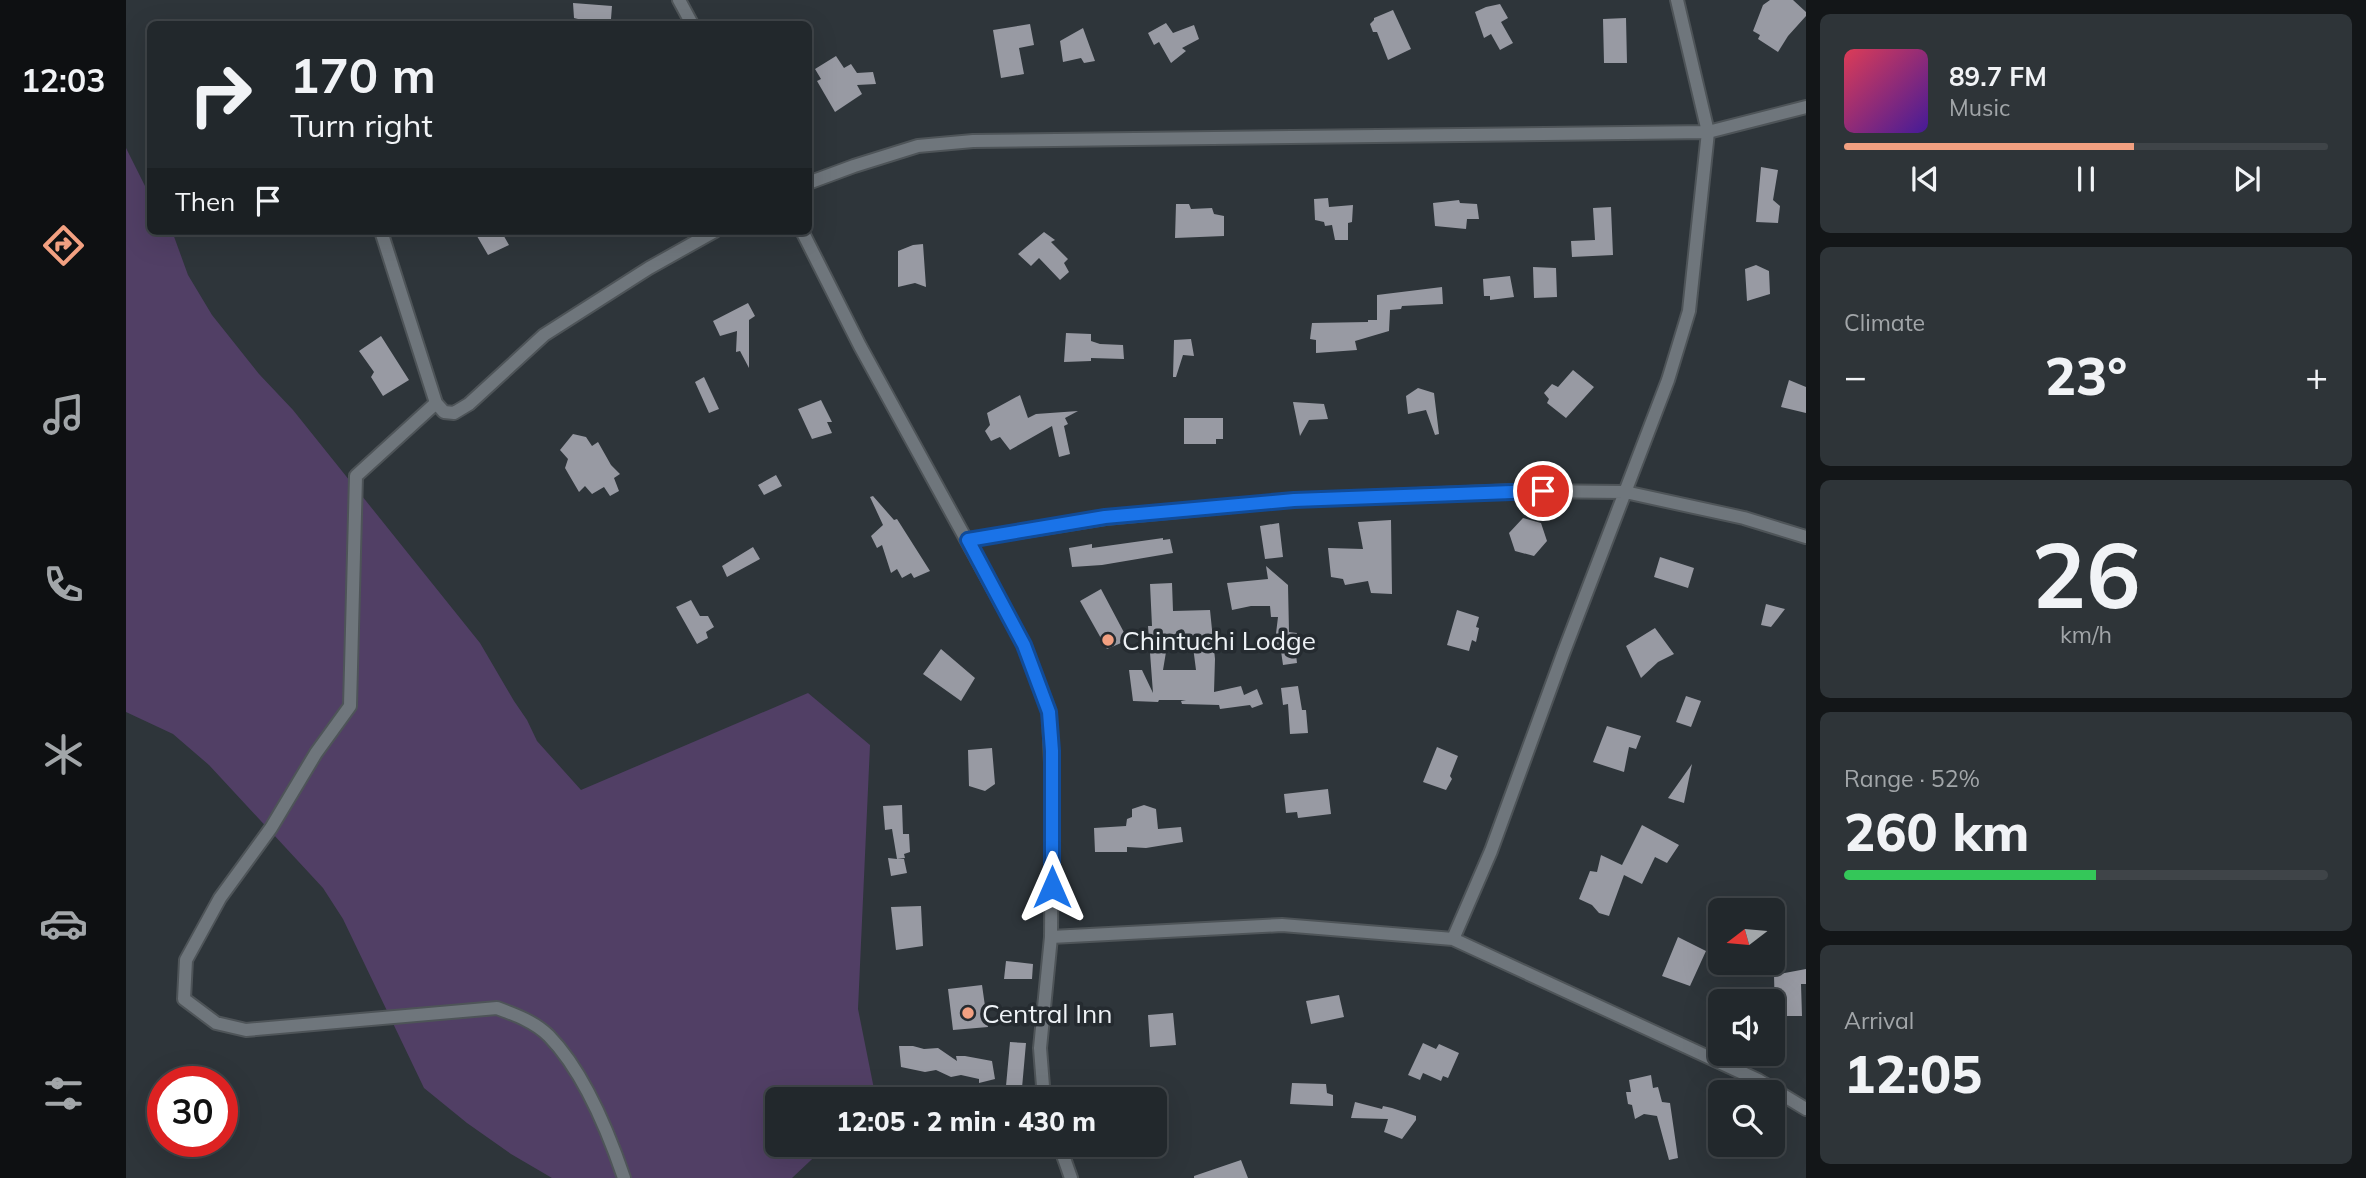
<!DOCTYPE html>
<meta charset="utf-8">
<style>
body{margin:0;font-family:Mulish,sans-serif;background:#2e3438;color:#f1f3f6;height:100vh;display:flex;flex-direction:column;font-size:26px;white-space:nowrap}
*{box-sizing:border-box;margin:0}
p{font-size:23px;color:#a2a6a9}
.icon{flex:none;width:38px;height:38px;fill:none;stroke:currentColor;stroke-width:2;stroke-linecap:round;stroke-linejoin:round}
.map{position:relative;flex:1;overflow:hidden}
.details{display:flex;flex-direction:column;gap:14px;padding:14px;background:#131618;width:560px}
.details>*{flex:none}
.hud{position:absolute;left:21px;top:21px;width:665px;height:214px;border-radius:10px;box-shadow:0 7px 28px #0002,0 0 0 2px #3f4448;background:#22282c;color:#f1f3f6;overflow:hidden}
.needle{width:46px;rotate:254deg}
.fabs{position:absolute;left:1582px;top:898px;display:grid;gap:14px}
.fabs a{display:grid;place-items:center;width:77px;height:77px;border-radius:10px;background:#22282c;box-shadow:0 7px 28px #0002,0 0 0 2px #3f4448;font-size:35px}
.speed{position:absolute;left:21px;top:1066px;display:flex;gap:14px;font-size:35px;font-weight:700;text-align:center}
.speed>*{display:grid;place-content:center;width:91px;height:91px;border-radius:50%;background:#22282c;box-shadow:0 7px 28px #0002,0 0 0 2px #3f4448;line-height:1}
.speed .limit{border:10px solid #d22;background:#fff;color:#111}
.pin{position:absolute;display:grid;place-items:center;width:60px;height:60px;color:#fff;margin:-30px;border:4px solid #fff;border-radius:50%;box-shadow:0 2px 7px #0007}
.me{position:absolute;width:77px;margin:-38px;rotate:0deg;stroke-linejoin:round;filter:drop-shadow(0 0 5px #0008)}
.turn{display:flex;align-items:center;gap:24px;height:147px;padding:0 28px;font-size:32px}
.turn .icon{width:91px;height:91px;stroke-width:2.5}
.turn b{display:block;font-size:49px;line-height:60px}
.then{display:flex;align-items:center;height:66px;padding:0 28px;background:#0003;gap:14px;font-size:26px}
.big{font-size:52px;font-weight:800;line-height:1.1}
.details .tile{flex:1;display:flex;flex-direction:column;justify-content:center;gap:10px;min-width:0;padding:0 24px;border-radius:10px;background:#2e3438}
.details .dial{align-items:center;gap:0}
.dial b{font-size:91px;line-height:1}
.song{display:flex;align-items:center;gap:21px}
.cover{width:84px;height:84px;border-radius:10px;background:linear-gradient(135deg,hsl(350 70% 55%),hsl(260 70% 35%))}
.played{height:7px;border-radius:4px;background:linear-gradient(90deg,#f2a081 60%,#3f4448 60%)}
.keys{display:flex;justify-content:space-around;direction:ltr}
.heat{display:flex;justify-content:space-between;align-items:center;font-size:38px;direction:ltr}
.charge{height:10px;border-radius:5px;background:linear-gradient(90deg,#34c759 52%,#3f4448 0)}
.trip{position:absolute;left:639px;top:1087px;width:402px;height:70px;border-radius:10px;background:#22282c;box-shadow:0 7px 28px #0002,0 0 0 2px #3f4448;font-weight:800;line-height:70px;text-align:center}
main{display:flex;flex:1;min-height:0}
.tabs{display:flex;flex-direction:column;width:126px;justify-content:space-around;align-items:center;background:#0e1012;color:#a2a6a9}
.tabs .icon{width:49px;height:49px}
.tabs .active{color:#f2a081}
.tabs b{font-size:32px;color:#f1f3f6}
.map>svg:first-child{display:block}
.green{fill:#513f65}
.building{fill:#989aa3;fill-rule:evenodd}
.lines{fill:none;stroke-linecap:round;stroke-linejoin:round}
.street-casing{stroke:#4e5458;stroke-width:16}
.street{stroke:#6f767c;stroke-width:12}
.route-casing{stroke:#114b97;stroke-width:18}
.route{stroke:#1a73e8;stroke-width:12}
.poi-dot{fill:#f2a081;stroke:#252b30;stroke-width:2.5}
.labels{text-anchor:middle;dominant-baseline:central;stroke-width:7;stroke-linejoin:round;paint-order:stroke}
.poi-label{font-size:26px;fill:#eef2f6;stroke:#252b30;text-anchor:start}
</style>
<main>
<nav class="tabs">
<b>12:03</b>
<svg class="icon active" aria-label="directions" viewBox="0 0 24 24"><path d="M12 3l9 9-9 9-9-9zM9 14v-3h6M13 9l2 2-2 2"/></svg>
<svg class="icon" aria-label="music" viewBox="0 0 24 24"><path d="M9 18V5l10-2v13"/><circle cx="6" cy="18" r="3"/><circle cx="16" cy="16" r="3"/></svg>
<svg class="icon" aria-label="phone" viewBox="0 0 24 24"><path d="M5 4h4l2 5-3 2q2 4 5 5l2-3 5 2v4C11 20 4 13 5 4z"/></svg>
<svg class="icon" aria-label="climate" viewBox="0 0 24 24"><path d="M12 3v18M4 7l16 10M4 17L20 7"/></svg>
<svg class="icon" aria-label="car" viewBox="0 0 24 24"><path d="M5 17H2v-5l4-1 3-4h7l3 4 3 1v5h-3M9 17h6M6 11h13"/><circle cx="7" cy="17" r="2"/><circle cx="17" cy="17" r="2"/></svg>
<svg class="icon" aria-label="filters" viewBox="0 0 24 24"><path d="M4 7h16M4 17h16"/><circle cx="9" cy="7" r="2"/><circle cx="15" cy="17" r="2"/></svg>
</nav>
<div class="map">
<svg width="1680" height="1178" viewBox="0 0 1680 1178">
<rect width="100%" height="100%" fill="#2e353a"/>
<path class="green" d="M0,148L24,196V231H46L62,275L86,315L133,374L167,410L354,643L388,701L401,720L411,741L455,790L682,693L744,745L732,1009L750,1099H651V1144L701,1145L666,1178H426L385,1154L341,1123L298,1088L217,919L197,888L83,765L47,734L0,712Z"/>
<path class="building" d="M1644,0H1667L1680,12V16L1662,36L1652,52L1632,39L1634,35L1627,31L1637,5Z
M447,3L486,6L485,19L480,20V24H456V20L448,18Z
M1374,4L1382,18L1375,22L1387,43L1374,50L1365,34L1358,38L1349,12L1360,7Z
M1267,10L1285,49L1262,60L1251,32H1247L1244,24L1248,20V18Z
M1500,18L1501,63H1478L1477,19Z
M1040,23L1047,33L1068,25L1073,39L1056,48L1060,51L1045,63L1033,42L1028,45L1022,33Z
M904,24L908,45L893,48L898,74L875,78L867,30Z
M957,28L969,61L958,63L955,58L937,62L934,41Z
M710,56L718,68L725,64L731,73L747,72L750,84L731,85L736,94L709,112L691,81L695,79L689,69Z
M1635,167L1652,170L1647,200L1654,206L1652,223L1630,222Z
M1202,198L1203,207L1227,205L1226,222L1222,223V240H1209L1206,225L1199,226L1198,222L1189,220L1188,199Z
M1333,200L1334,203L1351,204L1353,219H1341L1340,229L1309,226L1307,203Z
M1050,204H1063L1065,209L1086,208L1088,214L1098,216V236L1049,238Z
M1485,207L1487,255L1446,257L1445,241L1469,240L1467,208Z
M348,231H375L383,245L362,255Z
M918,232L929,240L925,242L942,259L938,263L943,272L934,280L913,258L905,266L892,254Z
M797,244L800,287L789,283L772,287V251L787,245Z
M1630,265L1643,271L1644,294L1621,301L1619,269Z
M1407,267L1430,268L1431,297L1408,298Z
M1384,276L1388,297L1364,300V296H1358L1357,279Z
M1316,287L1317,304L1276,306L1275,309L1264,310L1263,331L1229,341L1231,350L1190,353V340L1184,339L1186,323L1242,322V320H1251V295Z
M622,303L629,316L623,320V368L614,351L610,352L611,331L594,336L587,321Z
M940,333L965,334V341L974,344L997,345L998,359L965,358V361L938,362Z
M255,336L283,380L257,396L245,377L248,372L233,351Z
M1065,339L1068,356L1057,355L1050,377H1047L1048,340Z
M1447,370L1468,387L1440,418L1421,403L1423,399L1418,393L1426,384L1432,387Z
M578,377L593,409L583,413L569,382Z
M1663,380L1680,387V413L1655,407Z
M1292,388L1308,393L1313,434L1309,435L1300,410L1282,414L1280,396Z
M894,395L902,418L910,414L952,411L939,418L942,424L938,426L944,454L933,457L926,426L884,450L874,437L865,441L859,431L864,425L861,413Z
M695,400L706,422H701L706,433L686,439L672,409Z
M1167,402L1198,404L1202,419L1183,420L1174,436Z
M1058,418H1097V439H1090V444H1058Z
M447,434L460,437L466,446L472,442L485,465L494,474L488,478L493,491L484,496L478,487L466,494L459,486L453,492L439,468L442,459L434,450Z
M650,475L656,486L638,495L632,485Z
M747,496L768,520L771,519L804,571L788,578L785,573L776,578L771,569L765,573L756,545L751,548L745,536L757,525L744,497Z
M1397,518L1415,523L1421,541L1408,556L1389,551L1383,533Z
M1265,520L1266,594L1245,593L1242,581L1219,585L1217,579L1205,577L1202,548L1237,549L1232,522Z
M1153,523L1157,557L1139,559L1134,526Z
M1037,538V540L1044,539L1047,553L976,565L946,567L943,548L966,544V548Z
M627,547L634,559L601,577L596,566Z
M1534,557L1568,568L1562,588L1528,577Z
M1140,566L1162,585L1163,632L1171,633L1169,646L1171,663L1157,665L1155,651L1148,650L1152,617H1145L1144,606H1125L1106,610L1101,583L1142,579Z
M1046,583L1047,611L1084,610L1089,659L1088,692L1115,686L1118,695L1131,689L1137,704L1126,708L1124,705L1094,709L1093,705L1056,704L1055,701L1060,700H1033L1032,702L1007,701L1003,670H1016L1027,693L1022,626H1026L1024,584ZM1066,639L1070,670H1037L1041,646Z
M975,589L1002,640L981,649L954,601Z
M565,600L574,616H582L588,627L580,632L582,638L571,644L550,607Z
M1640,604L1659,609L1645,627L1635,625Z
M1331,610L1353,617L1350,627L1353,628L1350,642L1346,640L1343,651L1321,645Z
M1529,628L1548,654L1532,662L1515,678L1500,646Z
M815,649L849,678L835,701L797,674Z
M1172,686L1176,710H1180L1182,733L1164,734L1162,704L1157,705L1155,688Z
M1560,696L1575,701L1565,727L1550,722Z
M1481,726L1515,736L1510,749L1503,747L1498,772L1467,762Z
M1311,747L1332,756L1324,776L1326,779L1320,790L1297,782Z
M866,748L869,784L859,791L843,786L842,750Z
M1566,764L1558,803L1542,798Z
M1202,789L1205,814L1172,818L1171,812L1160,813L1158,794Z
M776,805L777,834H783L784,852L778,854L779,858L771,859H778L781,873L765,876L762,858L771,859L766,829L759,830L757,806Z
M1018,805L1030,809L1032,829L1055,827L1057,842L1020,848L1001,847V852H969L968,828L1000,826L1001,819L1006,817V809Z
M1516,825L1553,845L1541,863L1529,857L1516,884L1498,875L1483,916L1473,913L1466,905L1453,899L1464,871L1471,872L1475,855L1496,865Z
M795,906L797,946L770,950L765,907Z
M1552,937L1580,951L1564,986L1536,976Z
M880,961L907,964L906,979H878Z
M1680,969V984H1675L1676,1016H1649L1648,975Z
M856,985L862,1027L827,1030L822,989Z
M1213,995L1218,1017L1185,1024L1180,1001Z
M1047,1013L1050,1045L1024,1047L1022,1015Z
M884,1042L900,1043L895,1099L879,1097Z
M1297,1043L1310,1049L1313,1044L1333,1053L1322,1078L1317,1076L1315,1081L1297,1073L1294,1080L1282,1075Z
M773,1046H787L798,1049L812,1048L831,1061L830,1056H839L866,1061L869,1079L853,1083V1079L835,1075L825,1077L810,1070L799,1072L775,1067Z
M1525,1075L1527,1088L1532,1087L1536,1102L1544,1103L1552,1158L1543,1160L1531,1116L1518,1114L1509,1119L1506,1105L1502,1104L1500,1092H1505L1503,1080Z
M1166,1083L1200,1084L1201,1093L1207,1095V1106L1164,1104Z
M1229,1102L1256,1109L1257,1106L1266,1108L1290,1116V1120L1276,1139L1258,1132L1262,1119L1225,1118Z
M1115,1160L1122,1178H1068V1176Z"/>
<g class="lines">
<g class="street-casing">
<path id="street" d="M553,0L566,24
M682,183L728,166L792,146L847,141L1582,132L1551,0
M255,231L310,403L318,412L328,413L343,404L418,335L523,268L589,231
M676,231L734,346L898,645L923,712L926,789L925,937L914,1048L918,1099
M310,403L230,476L224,706L190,753L145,828L94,898L60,960L58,999L90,1023L120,1030L371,1008C390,1015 409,1022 423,1036C458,1072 482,1131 498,1178
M842,540L979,518L1168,500L1389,491L1499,492L1618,518L1680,537
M925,937L1156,925L1327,939L1365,851L1437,654L1542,380L1563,311L1582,132L1680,107
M1327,939L1632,1080L1680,1109
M933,1144L945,1178"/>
</g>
<use href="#street" class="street"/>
</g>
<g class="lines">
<g class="route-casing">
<path id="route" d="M926,887V751L923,712L898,645L842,540L979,517L1168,500L1417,491"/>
</g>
<use href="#route" class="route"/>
</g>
<g class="poi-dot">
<circle cx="982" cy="640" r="7"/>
<circle cx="842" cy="1013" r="7"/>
</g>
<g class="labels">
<g class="poi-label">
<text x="996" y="640">Chintuchi Lodge</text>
<text x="856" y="1013">Central Inn</text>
</g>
</g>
</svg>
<div class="fabs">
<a><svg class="needle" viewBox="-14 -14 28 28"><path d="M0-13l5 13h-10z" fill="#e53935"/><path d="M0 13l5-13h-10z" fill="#a2a6a9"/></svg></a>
<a><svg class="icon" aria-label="sound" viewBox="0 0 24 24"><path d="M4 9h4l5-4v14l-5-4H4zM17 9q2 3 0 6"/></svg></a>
<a><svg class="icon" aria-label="search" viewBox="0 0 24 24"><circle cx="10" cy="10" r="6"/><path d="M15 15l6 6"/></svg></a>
</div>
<div class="speed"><div class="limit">30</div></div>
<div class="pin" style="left:1417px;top:491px;background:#d93025"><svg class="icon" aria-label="arrive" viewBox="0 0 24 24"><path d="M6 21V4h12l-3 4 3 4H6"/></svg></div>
<svg class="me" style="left:926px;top:887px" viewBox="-20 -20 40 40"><path d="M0-17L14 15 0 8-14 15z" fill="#1a73e8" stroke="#fff" stroke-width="4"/></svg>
<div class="trip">12:05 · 2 min · 430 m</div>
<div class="hud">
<div class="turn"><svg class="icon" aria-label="right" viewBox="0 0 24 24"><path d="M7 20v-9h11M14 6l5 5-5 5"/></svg><div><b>170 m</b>Turn right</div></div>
<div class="then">Then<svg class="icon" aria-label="arrive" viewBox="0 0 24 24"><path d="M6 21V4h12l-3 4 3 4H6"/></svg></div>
</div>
</div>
<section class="details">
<div class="tile">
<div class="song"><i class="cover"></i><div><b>89.7 FM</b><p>Music</p></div></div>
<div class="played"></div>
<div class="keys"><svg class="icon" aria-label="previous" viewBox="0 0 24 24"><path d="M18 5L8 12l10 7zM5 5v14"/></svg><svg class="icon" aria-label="pause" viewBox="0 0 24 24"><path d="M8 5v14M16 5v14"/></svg><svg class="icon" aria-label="next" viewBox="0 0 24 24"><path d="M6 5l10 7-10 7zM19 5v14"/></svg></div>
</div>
<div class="tile"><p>Climate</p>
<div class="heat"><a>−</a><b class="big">23°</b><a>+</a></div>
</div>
<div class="tile dial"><b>26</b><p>km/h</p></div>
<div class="tile"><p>Range · 52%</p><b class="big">260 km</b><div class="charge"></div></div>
<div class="tile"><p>Arrival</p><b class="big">12:05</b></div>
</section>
</main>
